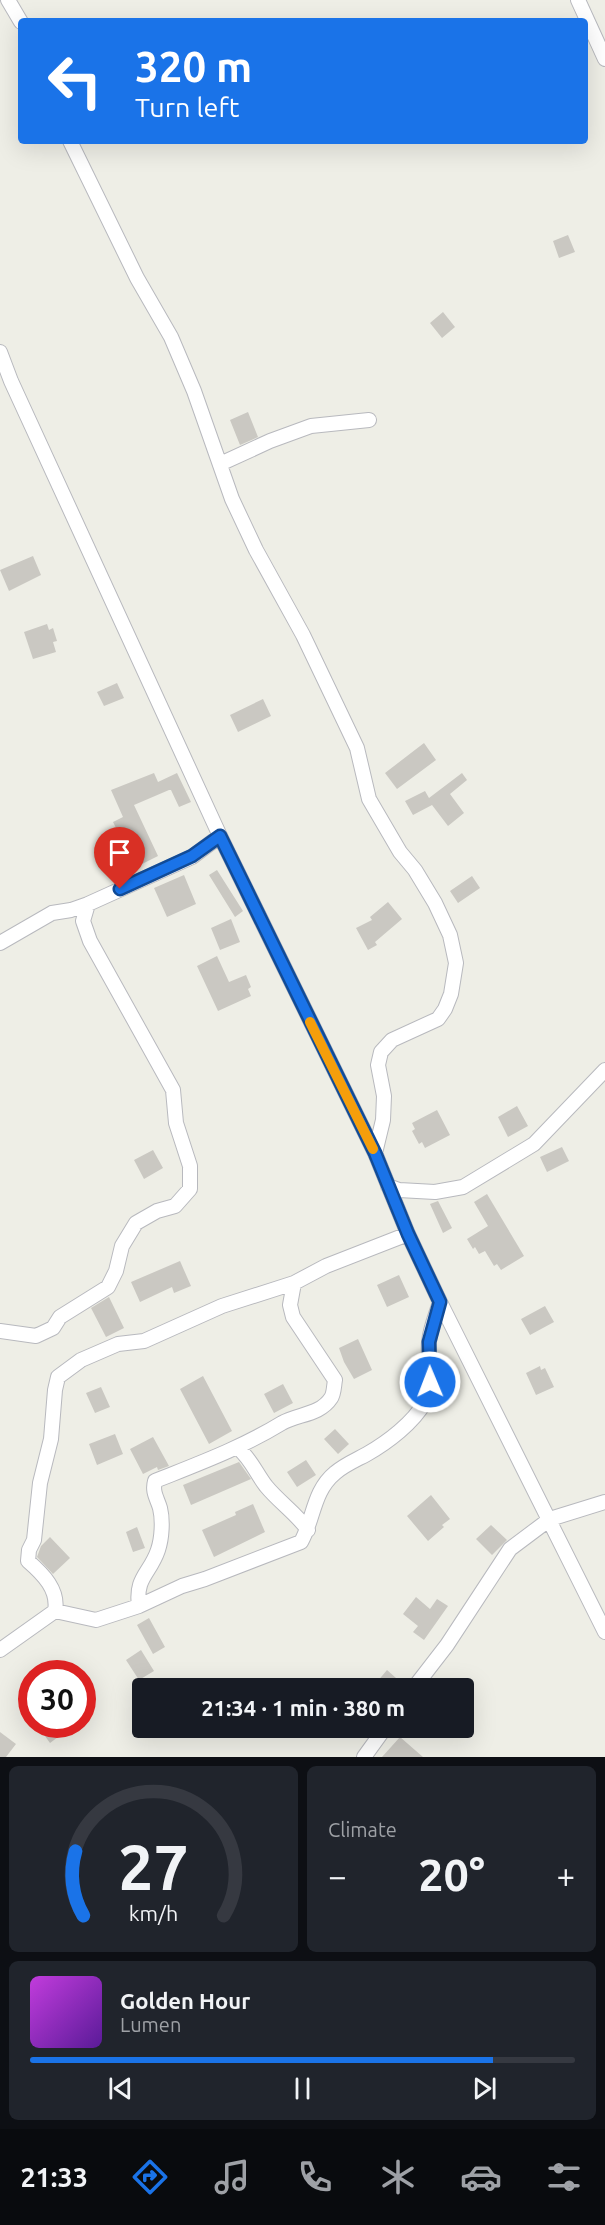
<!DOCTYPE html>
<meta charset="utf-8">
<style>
body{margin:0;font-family:Ubuntu,sans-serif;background:#20242c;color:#f1f3f6;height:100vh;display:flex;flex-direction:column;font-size:22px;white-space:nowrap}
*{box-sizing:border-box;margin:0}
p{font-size:20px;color:#9ea1a6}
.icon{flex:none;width:33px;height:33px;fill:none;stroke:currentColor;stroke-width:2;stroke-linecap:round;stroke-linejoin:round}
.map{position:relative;height:1757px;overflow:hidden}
.details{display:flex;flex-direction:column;gap:9px;padding:9px;background:#0d0f14;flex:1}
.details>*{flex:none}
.top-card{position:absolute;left:18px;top:18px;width:570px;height:126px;border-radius:6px;box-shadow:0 6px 24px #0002;background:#1a73e8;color:#fff;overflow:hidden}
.speed{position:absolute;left:18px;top:1660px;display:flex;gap:12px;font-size:30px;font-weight:700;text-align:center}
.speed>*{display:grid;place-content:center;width:78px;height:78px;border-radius:50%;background:#171b24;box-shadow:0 6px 24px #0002;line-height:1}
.speed .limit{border:9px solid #d22;background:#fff;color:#111}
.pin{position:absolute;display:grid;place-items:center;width:51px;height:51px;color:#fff;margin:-62px -26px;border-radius:50% 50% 50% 0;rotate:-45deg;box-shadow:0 0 6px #0007}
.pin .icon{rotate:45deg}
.me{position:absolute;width:66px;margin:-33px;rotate:359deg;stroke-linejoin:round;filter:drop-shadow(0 0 4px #0008)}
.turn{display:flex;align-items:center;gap:21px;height:126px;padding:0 18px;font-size:27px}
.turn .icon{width:78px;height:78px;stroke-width:2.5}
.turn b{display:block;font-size:42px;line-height:51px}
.big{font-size:45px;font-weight:700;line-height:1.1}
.details .tile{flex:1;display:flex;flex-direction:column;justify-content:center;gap:9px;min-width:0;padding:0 21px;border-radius:9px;background:#20242c}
.details .dial{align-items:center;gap:0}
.dial svg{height:156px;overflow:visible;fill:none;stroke:#363941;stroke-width:7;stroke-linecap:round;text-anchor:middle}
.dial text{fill:#f1f3f6;stroke:none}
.song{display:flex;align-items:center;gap:18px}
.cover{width:72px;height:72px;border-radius:9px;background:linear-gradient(135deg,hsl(290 70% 55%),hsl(270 70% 35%))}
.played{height:6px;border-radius:3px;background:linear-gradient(90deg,#1a73e8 85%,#363941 85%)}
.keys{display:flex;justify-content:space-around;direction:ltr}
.heat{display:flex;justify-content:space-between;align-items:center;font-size:33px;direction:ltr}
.details .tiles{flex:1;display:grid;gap:9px;grid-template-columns:1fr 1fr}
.tile:last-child{grid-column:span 2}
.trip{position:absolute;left:132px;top:1678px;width:342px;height:60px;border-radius:6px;background:#171b24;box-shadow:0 6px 24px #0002;font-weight:700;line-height:60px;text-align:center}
.menu{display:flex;height:96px;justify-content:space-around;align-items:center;background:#090b0e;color:#9ea1a6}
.menu .icon{width:42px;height:42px}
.menu .current{color:#1a73e8}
.menu b{font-size:27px;color:#f1f3f6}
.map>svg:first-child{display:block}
.building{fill:#cac8c2}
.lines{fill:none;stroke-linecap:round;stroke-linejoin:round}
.minor-casing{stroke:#b8b9be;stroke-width:16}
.minor{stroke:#fff;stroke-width:14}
.route-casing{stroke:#114b97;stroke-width:15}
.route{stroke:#1a73e8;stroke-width:10}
.slow{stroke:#f59e0b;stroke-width:10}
</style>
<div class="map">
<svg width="605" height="1757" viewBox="0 0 605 1757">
<rect width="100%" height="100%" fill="#eeeee6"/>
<path class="building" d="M568,235L575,252L559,258L553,241Z
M443,312L455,327L442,338L430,323Z
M248,412L258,437L240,445L230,420Z
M33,556L41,575L9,591L0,570Z
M47,624L49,630L53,628L57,641L53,642L56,652L33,659L24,632Z
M117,683L124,698L104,706L97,692Z
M263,699L271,716L238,732L230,715Z
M424,743L436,760L397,789L385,773Z
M154,773L158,782L177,773L191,802L179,807L171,790H169L134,805L158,856L140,865L128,839L123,842L113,822L123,817L111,790Z
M462,773L467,780L450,794L464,813L448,826L432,805L413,815L405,801L425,791L429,798Z
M217,870L243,911L235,917L209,875Z
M184,875L196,904L167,917L154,888Z
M472,876L480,888L458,903L450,891Z
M388,902L402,919L375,942L377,945L368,950L356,928L372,920L370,917Z
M231,919L240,942L220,950L211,928Z
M217,956L229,982L246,975L251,987L248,989L251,996L218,1011L197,966Z
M517,1106L528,1126L508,1137L498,1117Z
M437,1110L450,1135L425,1148L422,1142L419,1144L412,1131L415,1129L412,1123Z
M562,1147L569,1161L547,1172L540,1157Z
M153,1150L163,1168L144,1179L134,1160Z
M487,1194L524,1256L501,1270L497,1264L494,1266L485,1251L479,1254L475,1247L473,1249L467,1239L488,1226L474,1202Z
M438,1201L452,1228L443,1233L430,1204Z
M180,1261L191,1286L174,1293L172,1287L140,1302L131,1282Z
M399,1275L409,1297L387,1307L377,1285Z
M109,1297L124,1328L106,1337L91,1308Z
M545,1306L554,1322L530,1335L521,1319Z
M358,1339L372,1370L354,1379L344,1362L339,1348Z
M540,1366L541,1370L545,1368L554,1387L536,1395L526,1373Z
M203,1376L232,1431L209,1444L180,1389Z
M283,1384L293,1403L274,1413L264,1394Z
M101,1387L110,1407L95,1413L86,1393Z
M335,1429L349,1444L338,1454L324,1439Z
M115,1434L123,1454L97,1465L89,1444Z
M153,1437L169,1466L158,1470L157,1467L143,1474L130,1449Z
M306,1460L316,1475L297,1487L287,1472Z
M239,1462L251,1479L191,1505L183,1485Z
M431,1495L450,1519L442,1525L444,1527L428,1541L407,1516Z
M253,1504L265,1532L214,1557L202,1530L236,1515L235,1512Z
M491,1525L507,1540L492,1555L476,1539Z
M137,1527L145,1548L133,1552L126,1532Z
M50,1537L70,1558L53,1574L37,1557L41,1546Z
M416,1597L430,1609L437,1599L448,1606L424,1640L413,1632L418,1626L403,1614Z
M149,1618L165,1647L153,1654L137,1625Z
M141,1650L154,1671L139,1680L126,1660Z
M387,1670L405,1686L404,1689H371Z
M37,1725H74L50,1743Z
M0,1732L16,1744L6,1757H0Z
M400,1737L423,1757H382Z"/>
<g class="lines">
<g class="minor-casing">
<path id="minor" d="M8,0L21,22
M578,0L605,59
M70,141L137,278L171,337L194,391L232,499L256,550L303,635L357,748L369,799L400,852L415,870L435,903L450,935L456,963L451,994L445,1009L438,1019L392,1040L381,1052L378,1065L384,1096L383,1120L375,1153
M0,352L11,381L220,836L375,1153L408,1234L440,1302L605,1632
M220,464L270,441L311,426L369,420
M0,943L52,913L71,910L88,904
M388,1186L399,1190L435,1192L463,1187L534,1144L605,1070
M0,1331L36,1336L53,1328L60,1317L108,1287L116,1271L122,1246L136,1223L157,1211L175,1206L190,1189V1166L176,1123L173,1090L90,941L83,921L88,904L192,857L220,836
M238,1448C251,1459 256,1473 266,1486C279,1502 296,1513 308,1530
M139,1606C135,1577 150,1574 158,1550C162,1538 163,1520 160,1508C157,1498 152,1492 155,1481C200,1463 241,1448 282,1423C298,1414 320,1415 331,1398C334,1394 334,1385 335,1380L293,1317L290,1305L294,1283L326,1266L408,1234
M55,1611C59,1590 43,1574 28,1561L29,1550L34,1540L40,1483L51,1439L55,1390L58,1377L81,1360L118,1344L144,1341L222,1306L294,1283
M0,1650L55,1611L96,1620L139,1606L182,1586L205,1579L301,1542C314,1519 313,1491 335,1473C344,1465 356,1460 367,1454C388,1442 413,1423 425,1402C435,1386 427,1360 429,1342C430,1329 436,1315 440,1302
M413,1689L447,1645L510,1549L550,1519L605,1502
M364,1757L385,1728"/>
</g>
<use href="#minor" class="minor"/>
</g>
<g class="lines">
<g class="route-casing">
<path id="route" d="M120,889L192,856L220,836L375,1153L408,1234L440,1302L429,1342L430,1382"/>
</g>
<use href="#route" class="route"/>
<path class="slow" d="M310,1022L373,1149"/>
</g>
</svg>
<div class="speed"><div class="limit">30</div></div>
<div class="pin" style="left:120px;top:889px;background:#d93025"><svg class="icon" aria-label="arrive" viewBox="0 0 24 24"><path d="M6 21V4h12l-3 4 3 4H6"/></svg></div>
<svg class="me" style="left:430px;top:1382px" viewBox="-20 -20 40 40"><circle r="17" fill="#1a73e8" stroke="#fff" stroke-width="3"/><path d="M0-11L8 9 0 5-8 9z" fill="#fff"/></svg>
<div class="trip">21:34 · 1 min · 380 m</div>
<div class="top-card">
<div class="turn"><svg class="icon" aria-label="left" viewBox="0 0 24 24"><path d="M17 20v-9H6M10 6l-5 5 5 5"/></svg><div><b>320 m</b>Turn left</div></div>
</div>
</div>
<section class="details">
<div class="tiles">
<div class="tile dial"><svg viewBox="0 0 100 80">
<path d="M14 69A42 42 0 1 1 86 69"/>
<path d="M14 69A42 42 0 0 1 10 36" stroke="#1a73e8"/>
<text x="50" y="56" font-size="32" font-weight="700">27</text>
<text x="50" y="72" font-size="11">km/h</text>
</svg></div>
<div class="tile"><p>Climate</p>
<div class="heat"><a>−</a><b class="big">20°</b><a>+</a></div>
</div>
<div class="tile">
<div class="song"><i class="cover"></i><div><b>Golden Hour</b><p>Lumen</p></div></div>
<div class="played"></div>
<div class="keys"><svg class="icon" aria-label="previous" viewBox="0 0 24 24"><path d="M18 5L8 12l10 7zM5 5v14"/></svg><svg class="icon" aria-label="pause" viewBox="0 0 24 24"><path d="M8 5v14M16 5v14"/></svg><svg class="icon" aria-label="next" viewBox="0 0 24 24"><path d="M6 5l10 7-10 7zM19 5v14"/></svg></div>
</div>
</div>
</section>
<nav class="menu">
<b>21:33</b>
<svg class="icon current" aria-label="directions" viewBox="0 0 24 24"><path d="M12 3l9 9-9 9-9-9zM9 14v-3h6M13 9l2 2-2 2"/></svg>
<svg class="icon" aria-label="music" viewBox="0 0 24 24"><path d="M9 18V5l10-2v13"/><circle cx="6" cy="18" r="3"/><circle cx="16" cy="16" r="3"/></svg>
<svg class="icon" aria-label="phone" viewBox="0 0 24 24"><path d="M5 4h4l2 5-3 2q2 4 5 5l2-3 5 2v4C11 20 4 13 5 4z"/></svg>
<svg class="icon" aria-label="climate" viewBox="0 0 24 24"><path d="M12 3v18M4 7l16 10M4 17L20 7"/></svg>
<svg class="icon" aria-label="car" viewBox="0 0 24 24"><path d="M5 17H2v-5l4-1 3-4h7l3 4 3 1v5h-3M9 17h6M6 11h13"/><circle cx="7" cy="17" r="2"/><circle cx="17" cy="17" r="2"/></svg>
<svg class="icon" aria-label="filters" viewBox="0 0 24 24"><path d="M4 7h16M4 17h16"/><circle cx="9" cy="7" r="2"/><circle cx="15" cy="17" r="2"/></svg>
</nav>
